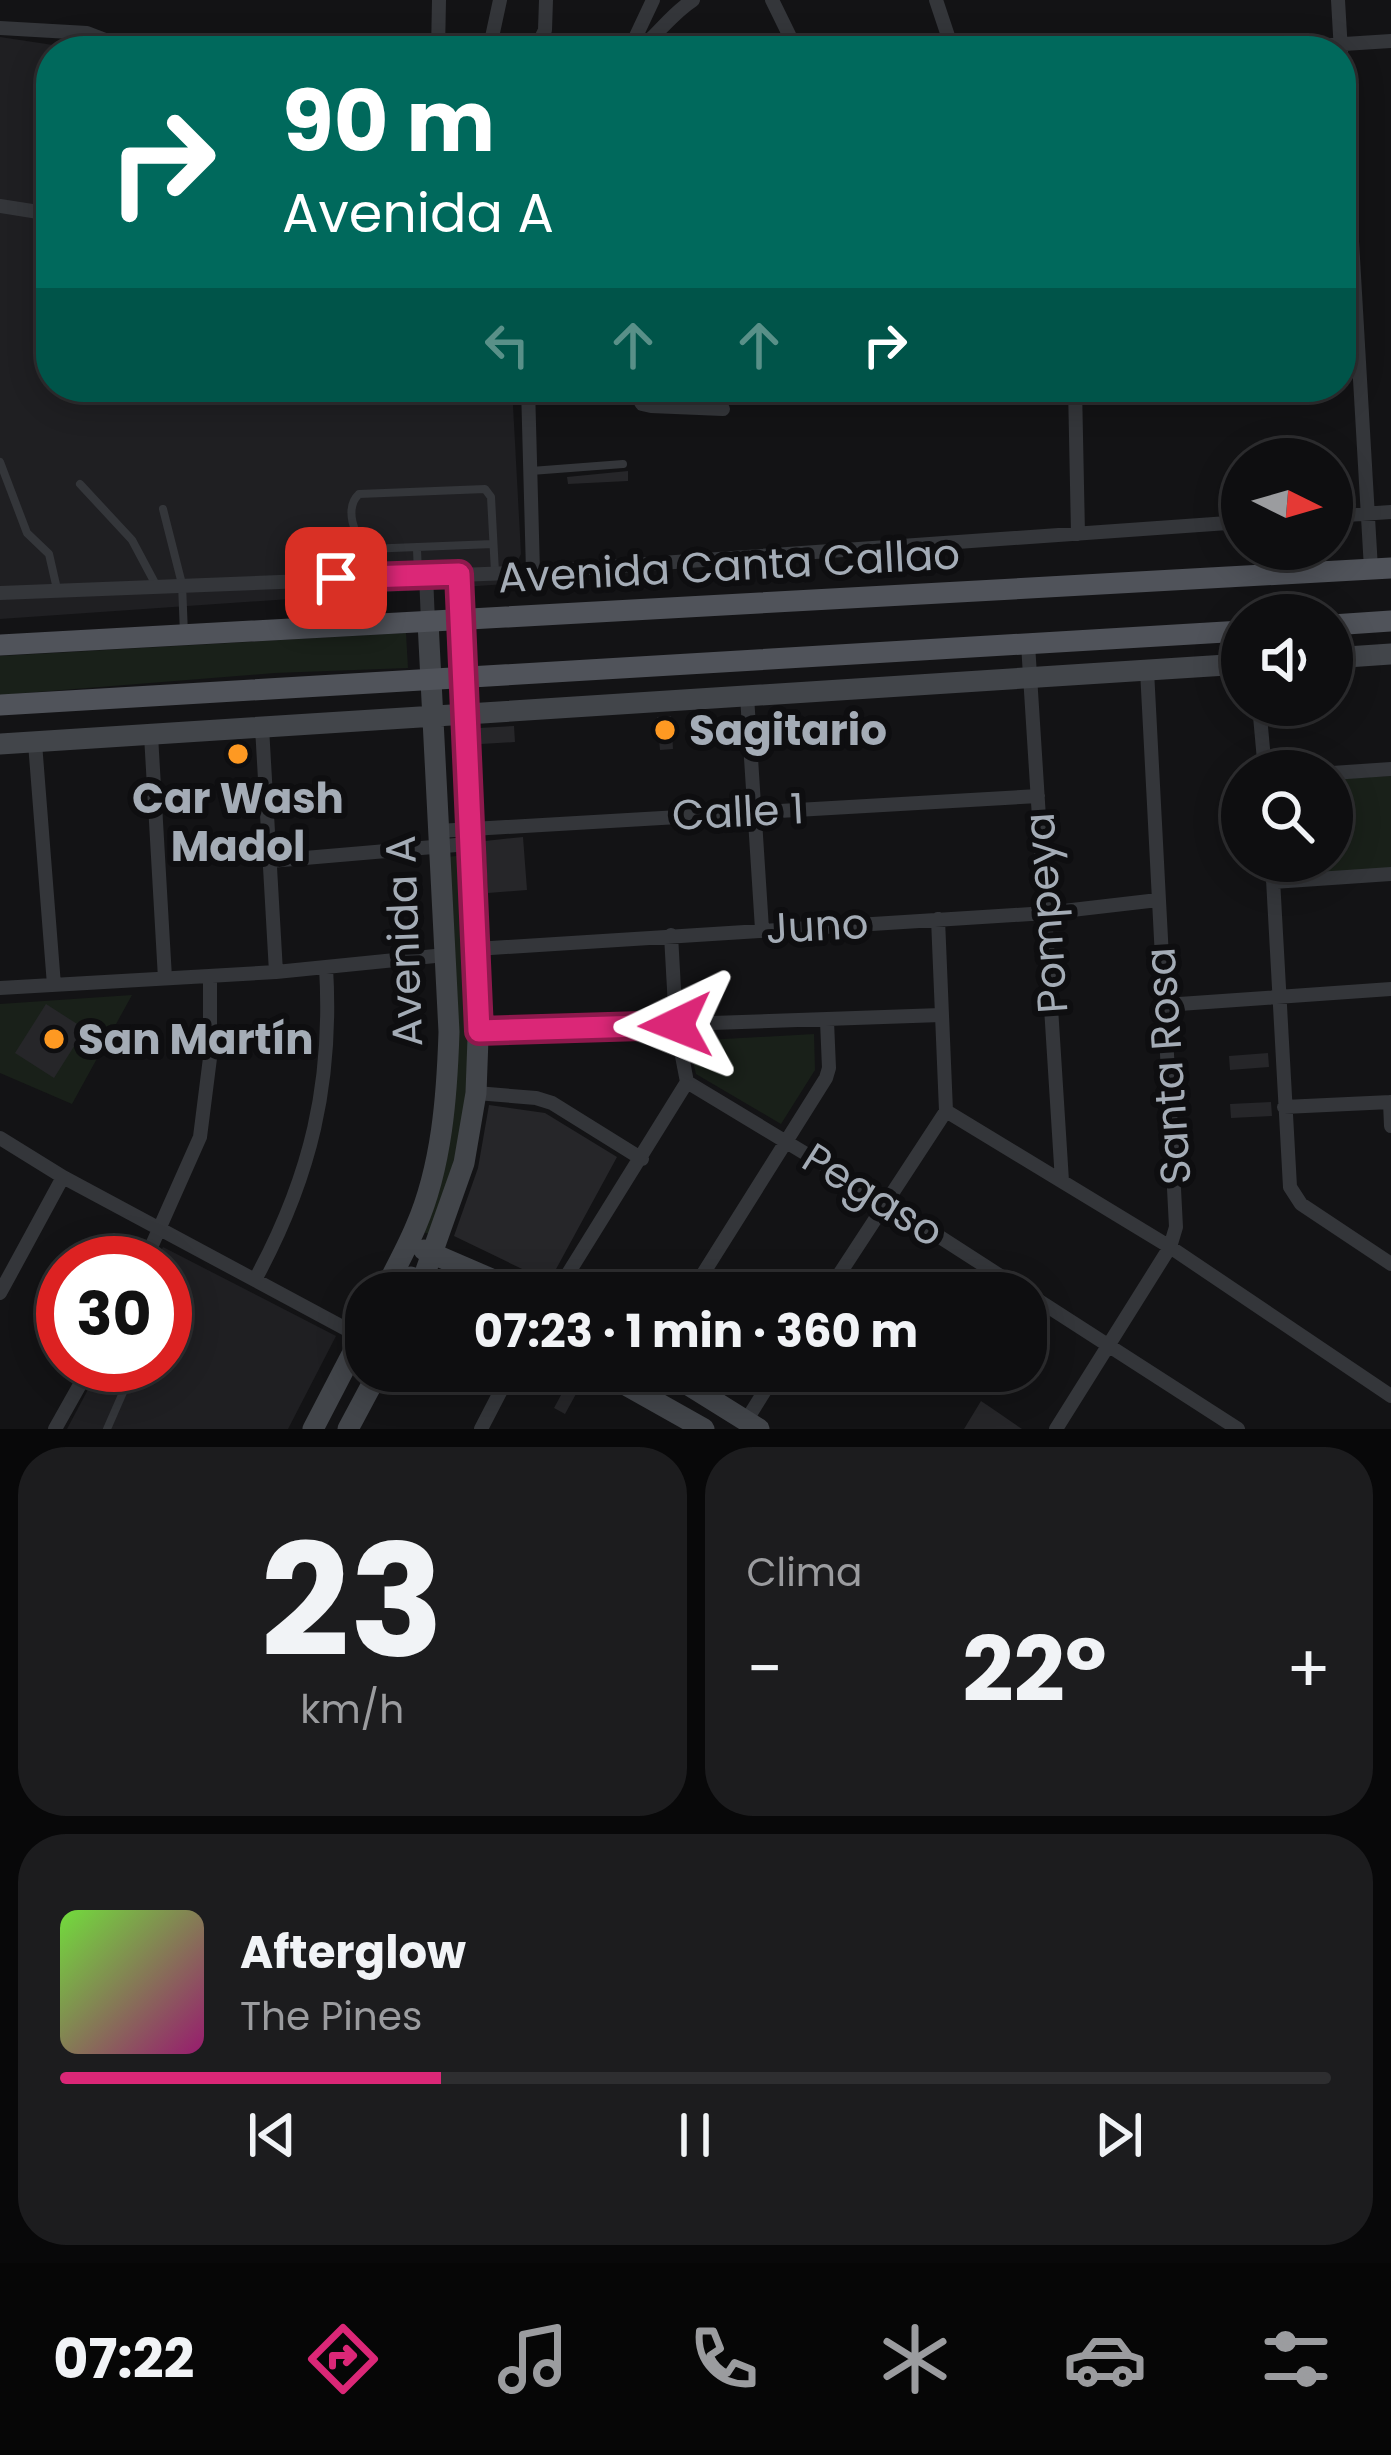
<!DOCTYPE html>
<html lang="es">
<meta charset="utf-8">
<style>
body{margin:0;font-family:Poppins,sans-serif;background:#1c1c1e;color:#f1f3f6;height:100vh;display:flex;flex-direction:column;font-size:45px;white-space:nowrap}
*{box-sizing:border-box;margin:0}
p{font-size:39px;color:#9b9c9f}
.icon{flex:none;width:66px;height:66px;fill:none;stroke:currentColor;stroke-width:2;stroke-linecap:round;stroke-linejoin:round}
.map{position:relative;height:1429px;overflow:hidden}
.details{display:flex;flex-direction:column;gap:18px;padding:18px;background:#080809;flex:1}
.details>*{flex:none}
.guide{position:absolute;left:36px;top:36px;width:1320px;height:366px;border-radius:48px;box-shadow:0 6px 30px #0003,0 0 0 3px #2e2e30;background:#00695c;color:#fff;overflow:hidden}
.needle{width:78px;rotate:95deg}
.tools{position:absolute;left:1221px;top:438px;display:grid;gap:24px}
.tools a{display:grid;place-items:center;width:132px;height:132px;border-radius:50%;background:#0e0e10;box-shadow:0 6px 30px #0003,0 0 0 3px #2e2e30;font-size:60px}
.speed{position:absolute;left:36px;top:1236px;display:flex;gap:24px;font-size:60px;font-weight:700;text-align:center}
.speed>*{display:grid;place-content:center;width:156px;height:156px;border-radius:50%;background:#0e0e10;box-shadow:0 6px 30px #0003,0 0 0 3px #2e2e30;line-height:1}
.speed .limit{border:18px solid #d22;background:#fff;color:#111}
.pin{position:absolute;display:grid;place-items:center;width:102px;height:102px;color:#fff;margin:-51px;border-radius:24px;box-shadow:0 6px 18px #0006}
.me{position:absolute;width:132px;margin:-66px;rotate:268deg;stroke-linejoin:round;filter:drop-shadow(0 0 9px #0008)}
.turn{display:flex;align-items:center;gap:42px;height:252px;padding:0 48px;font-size:54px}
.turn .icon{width:156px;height:156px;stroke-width:2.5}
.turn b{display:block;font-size:84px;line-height:102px}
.lanes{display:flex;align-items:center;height:114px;padding:0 48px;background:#0003;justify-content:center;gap:60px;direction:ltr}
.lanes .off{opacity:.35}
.big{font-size:90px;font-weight:700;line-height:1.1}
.details .tile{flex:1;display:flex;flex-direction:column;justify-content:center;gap:18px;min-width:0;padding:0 42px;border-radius:48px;background:#1c1c1e}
.details .dial{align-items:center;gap:0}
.dial b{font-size:156px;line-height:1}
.song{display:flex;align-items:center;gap:36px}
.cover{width:144px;height:144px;border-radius:18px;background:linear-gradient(135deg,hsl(100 70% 55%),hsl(320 70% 35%))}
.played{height:12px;border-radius:6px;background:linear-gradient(90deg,#db2777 30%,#2e2e30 30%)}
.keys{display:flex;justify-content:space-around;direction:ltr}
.heat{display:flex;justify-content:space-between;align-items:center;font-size:66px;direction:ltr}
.details .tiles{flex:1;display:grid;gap:18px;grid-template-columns:1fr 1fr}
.tile:last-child{grid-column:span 2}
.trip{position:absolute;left:345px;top:1272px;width:702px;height:120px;border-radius:48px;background:#0e0e10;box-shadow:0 6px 30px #0003,0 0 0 3px #2e2e30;font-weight:700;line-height:120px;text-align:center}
.tabs{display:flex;height:192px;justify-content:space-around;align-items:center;background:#060606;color:#9b9c9f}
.tabs .icon{width:84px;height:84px}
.tabs .selected{color:#db2777}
.tabs b{font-size:54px;color:#f1f3f6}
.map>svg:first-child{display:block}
.built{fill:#1f1f22}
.green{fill:#192019}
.building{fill:#262629}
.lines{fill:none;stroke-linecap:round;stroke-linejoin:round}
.lane{stroke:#34363a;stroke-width:8}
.street{stroke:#34363a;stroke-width:14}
.secondary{stroke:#42454a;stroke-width:21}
.primary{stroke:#50535a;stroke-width:21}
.route-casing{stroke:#8e194d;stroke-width:30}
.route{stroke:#db2777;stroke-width:21}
.poi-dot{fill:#fe9922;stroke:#0e0e10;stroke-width:4.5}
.labels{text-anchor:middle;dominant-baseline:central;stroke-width:12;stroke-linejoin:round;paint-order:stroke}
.street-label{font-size:42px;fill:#a4acb6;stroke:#0e0e10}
.poi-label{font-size:42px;font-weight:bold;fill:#a4acb6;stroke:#0e0e10;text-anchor:start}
</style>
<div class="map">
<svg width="1391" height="1429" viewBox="0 0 1391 1429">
<rect width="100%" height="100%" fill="#131315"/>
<path class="built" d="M0,37L93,51H51V387H512L521,554L506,584L0,619Z
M163,1247L336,1336L288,1429H67L101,1365H165V1263H154Z"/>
<path class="green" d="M406,633L408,668L275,673L0,695V656Z
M1391,776V871L1282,879L1281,861H1332V779Z
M463,855L474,1027L464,1122L435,1236L420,1231L457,1071L448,857Z
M132,995L72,1104L0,1073V1004Z
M814,1034L815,1070L781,1124L696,1074L688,1041Z"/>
<path class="building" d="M628,471V481L568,484L567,477Z
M671,716L673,749L660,750L657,717Z
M514,726L515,742L481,744L479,728Z
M523,837L527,890L488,893L485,841Z
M46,1004L85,1029L54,1078L15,1053Z
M1268,1053L1269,1067L1230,1070L1229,1056Z
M1271,1102L1272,1116L1231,1118L1230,1104Z
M489,1105L545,1113L617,1157L549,1282L454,1236L478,1168Z
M394,1371H446L434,1394Z
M574,1371H586L587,1374L565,1414L554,1408Z
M981,1401L990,1407L1022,1429H964Z"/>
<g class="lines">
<path class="lane" d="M0,462L27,533L49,554L57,589
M531,471L623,464
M80,484L132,540L156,585
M163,509L182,584L184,634
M493,544L367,549C354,536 344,508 359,494L485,489L491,497L495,572
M417,549L418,575
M107,1429L135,1365"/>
<path class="street" d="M772,0L797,51
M936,0L953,51
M1338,0L1371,569
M0,28L87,33L134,51
M438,51L439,0
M489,51L500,0
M535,51L545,30L546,0
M629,51L653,0
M637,51C658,35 671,14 693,0
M1234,51L1391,41
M0,206L51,214
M528,387L533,572
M632,387L642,404L651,406L723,409
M1075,387L1078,534
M1332,516L1391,512
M459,574L461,620
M426,575L428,622
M0,593L533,572L1242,522
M1028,644L1062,1181
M747,696L762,929
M1259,705L1265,771
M262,727L276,972
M151,735L165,978
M35,743L54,985
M1332,773L1391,769
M438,831L1038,796
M270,861L468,844
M1272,861L1290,1187L1301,1204L1391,1264
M1273,882L1391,874
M476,949L1046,913L1158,900
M0,988L276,972L445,955
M1165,1005L1391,989
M479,1031L941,1015
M687,1082L884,1201L1238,1429
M476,1093L536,1098L552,1103L642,1159
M1390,1102L1391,1126
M1284,1107L1391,1102
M946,1111L1170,1247L1391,1396
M0,1138L63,1177L361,1337
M144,1263L200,1137L210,1058V976
M256,1278C311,1176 333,1083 326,967
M0,1293L63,1177
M556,1293L687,1082L676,1025L671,935
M691,1293L826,1078L829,1068L827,1021
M827,1293L946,1111L938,919
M746,1421L777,1371
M55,1429L91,1365
M481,1429L511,1371
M1056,1429L1170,1247L1176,1227L1147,670"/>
<path class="secondary" d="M1332,658L1391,654
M0,744L1242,664
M424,1250L524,1293
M411,1277L454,1293
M383,1293C394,1271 407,1248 416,1226C442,1166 447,1095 449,1032L428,622
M418,1293L464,1163L476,1093L479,1011L467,828L461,620
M601,1371L704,1429
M666,1371L759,1429
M313,1429L366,1327
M348,1429L379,1371"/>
<path class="primary" d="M1332,625L1391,621
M0,645L1391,568
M0,705L1242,631"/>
</g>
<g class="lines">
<g class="route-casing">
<path id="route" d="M336,578L459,574L479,1031L676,1025"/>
</g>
<use href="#route" class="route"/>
</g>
<g class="poi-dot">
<circle cx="665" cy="730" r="12"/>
<circle cx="238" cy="754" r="12"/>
<circle cx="54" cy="1039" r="12"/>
</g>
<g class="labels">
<g class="street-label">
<text transform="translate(729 566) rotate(-3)">Avenida Canta Callao</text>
<text transform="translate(738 812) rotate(-3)">Calle 1</text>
<text transform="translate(1046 913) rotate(-94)">Pompeya</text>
<text transform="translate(817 926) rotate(-3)">Juno</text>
<text transform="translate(404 941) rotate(-92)">Avenida A</text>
<text transform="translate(1168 1066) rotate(-94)">Santa Rosa</text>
<text transform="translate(873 1195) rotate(32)">Pegaso</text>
</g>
<g class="poi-label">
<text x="689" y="730">Sagitario</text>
<text x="238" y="798" text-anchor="middle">Car Wash<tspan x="238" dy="48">Madol</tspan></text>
<text x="78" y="1039">San Martín</text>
</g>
</g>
</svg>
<div class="tools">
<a><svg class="needle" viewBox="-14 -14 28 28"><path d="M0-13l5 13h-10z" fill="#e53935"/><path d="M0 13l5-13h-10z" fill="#9b9c9f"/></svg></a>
<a><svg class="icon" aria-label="sound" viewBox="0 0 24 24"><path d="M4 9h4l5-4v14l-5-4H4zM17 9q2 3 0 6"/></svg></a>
<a><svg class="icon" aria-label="search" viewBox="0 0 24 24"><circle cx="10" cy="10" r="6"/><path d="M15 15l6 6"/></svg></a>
</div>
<div class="speed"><div class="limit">30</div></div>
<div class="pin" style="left:336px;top:578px;background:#d93025"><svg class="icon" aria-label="arrive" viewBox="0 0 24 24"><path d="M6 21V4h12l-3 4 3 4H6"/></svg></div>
<svg class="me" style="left:676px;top:1025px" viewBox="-20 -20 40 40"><path d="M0-17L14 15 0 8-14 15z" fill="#db2777" stroke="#fff" stroke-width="4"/></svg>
<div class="trip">07:23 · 1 min · 360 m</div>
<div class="guide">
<div class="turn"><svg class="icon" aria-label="right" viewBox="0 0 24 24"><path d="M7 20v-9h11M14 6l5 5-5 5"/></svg><div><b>90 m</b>Avenida A</div></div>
<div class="lanes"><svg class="icon off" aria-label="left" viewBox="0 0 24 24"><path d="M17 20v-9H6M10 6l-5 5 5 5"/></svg><svg class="icon off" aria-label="ahead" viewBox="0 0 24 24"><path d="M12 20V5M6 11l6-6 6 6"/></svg><svg class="icon off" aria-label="ahead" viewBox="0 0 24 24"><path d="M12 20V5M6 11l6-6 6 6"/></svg><svg class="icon" aria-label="right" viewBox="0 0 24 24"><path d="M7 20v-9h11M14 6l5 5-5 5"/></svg></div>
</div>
</div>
<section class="details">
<div class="tiles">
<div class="tile dial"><b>23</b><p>km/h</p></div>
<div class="tile"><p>Clima</p>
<div class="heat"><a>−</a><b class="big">22°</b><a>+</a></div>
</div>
<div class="tile">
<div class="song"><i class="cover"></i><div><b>Afterglow</b><p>The Pines</p></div></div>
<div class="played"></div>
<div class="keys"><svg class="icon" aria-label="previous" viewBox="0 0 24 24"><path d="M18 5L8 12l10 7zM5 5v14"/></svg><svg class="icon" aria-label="pause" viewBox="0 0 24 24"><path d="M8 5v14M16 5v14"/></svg><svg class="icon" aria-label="next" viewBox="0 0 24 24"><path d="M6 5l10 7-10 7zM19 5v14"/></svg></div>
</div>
</div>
</section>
<nav class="tabs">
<b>07:22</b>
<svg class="icon selected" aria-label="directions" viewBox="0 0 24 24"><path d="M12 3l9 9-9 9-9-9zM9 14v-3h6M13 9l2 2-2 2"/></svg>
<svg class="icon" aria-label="music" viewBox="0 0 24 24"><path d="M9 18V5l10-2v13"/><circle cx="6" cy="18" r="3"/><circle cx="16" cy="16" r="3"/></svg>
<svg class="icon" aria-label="phone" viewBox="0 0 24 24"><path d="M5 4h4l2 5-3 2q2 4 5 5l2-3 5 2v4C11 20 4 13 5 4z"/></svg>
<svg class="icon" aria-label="climate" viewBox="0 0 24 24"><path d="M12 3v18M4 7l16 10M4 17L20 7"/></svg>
<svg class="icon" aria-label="car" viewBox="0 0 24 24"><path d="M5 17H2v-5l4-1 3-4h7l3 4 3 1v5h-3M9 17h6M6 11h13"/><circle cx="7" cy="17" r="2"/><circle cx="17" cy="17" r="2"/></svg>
<svg class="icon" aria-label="filters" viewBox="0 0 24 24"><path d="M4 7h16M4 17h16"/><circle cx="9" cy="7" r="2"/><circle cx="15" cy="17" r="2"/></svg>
</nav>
